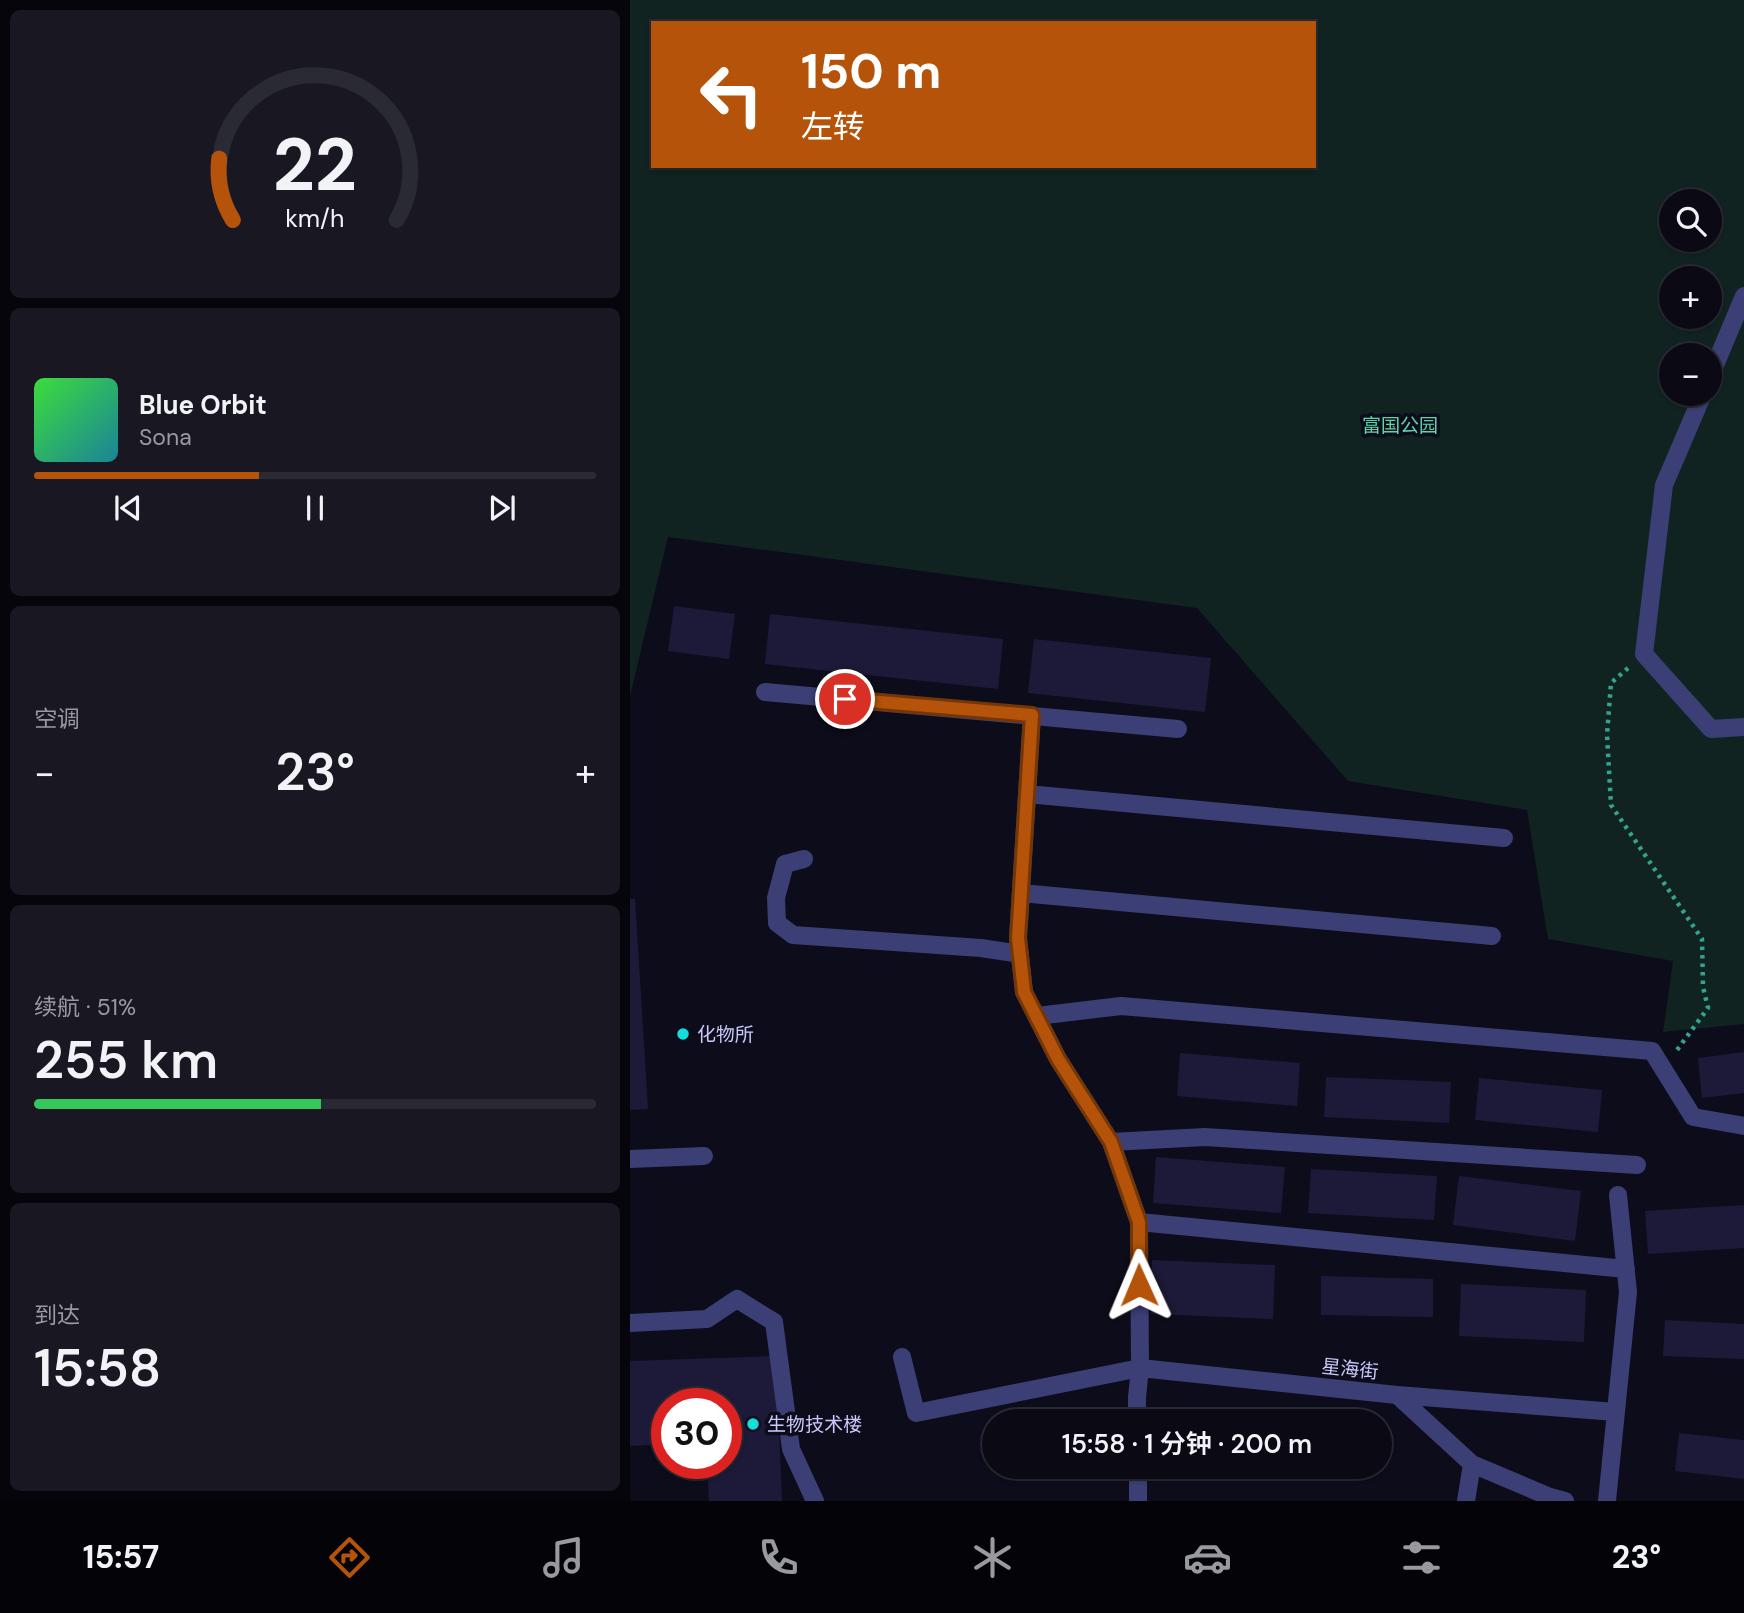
<!DOCTYPE html>
<html lang="zh">
<meta charset="utf-8">
<style>
body{margin:0;font-family:"DM Sans","Noto Sans SC",sans-serif;background:#181722;color:#f1f3f6;height:100vh;display:flex;flex-direction:column;font-size:26px;white-space:nowrap}
*{box-sizing:border-box;margin:0}
p{font-size:23px;color:#999aa0}
.icon{flex:none;width:38px;height:38px;fill:none;stroke:currentColor;stroke-width:2;stroke-linecap:round;stroke-linejoin:round}
.map{position:relative;flex:1;overflow:hidden}
.drawer{display:flex;flex-direction:column;gap:10px;padding:10px;background:#06050b;width:630px}
.drawer>*{flex:none}
.banner{position:absolute;left:21px;top:21px;width:665px;height:147px;border-radius:0px;box-shadow:0 2px 5px #0004,0 0 0 2px #2a2a34;background:#b45309;color:#fff;overflow:hidden}
.buttons{position:absolute;left:1029px;top:189px;display:grid;gap:14px}
.buttons a{display:grid;place-items:center;width:63px;height:63px;border-radius:50%;background:#0a0914;box-shadow:0 2px 5px #0004,0 0 0 2px #2a2a34;font-size:35px}
.speed{position:absolute;left:21px;top:1388px;display:flex;gap:14px;font-size:35px;font-weight:700;text-align:center}
.speed>*{display:grid;place-content:center;width:91px;height:91px;border-radius:50%;background:#0a0914;box-shadow:0 2px 5px #0004,0 0 0 2px #2a2a34;line-height:1}
.speed .limit{border:10px solid #d22;background:#fff;color:#111}
.pin{position:absolute;display:grid;place-items:center;width:60px;height:60px;color:#fff;margin:-30px;border:4px solid #fff;border-radius:50%;box-shadow:0 2px 7px #0007}
.me{position:absolute;width:77px;margin:-38px;rotate:359deg;stroke-linejoin:round;filter:drop-shadow(0 0 5px #0008)}
.turn{display:flex;align-items:center;gap:24px;height:147px;padding:0 35px;font-size:32px}
.turn .icon{width:91px;height:91px;stroke-width:2.5}
.turn b{display:block;font-size:49px;line-height:60px}
.big{font-size:52px;font-weight:600;line-height:1.1}
.drawer .card{flex:1;display:flex;flex-direction:column;justify-content:center;gap:10px;min-width:0;padding:0 24px;border-radius:10px;background:#181722}
.drawer .dial{align-items:center;gap:0}
.dial svg{height:182px;overflow:visible;fill:none;stroke:#2a2a34;stroke-width:7;stroke-linecap:round;text-anchor:middle}
.dial text{fill:#f1f3f6;stroke:none}
.song{display:flex;align-items:center;gap:21px}
.cover{width:84px;height:84px;border-radius:10px;background:linear-gradient(135deg,hsl(120 70% 55%),hsl(190 70% 35%))}
.played{height:7px;border-radius:4px;background:linear-gradient(90deg,#b45309 40%,#2a2a34 40%)}
.keys{display:flex;justify-content:space-around;direction:ltr}
.heat{display:flex;justify-content:space-between;align-items:center;font-size:38px;direction:ltr}
.charge{height:10px;border-radius:5px;background:linear-gradient(90deg,#34c759 51%,#2a2a34 0)}
.trip{position:absolute;left:352px;top:1409px;width:410px;height:70px;border-radius:35px;background:#0a0914;box-shadow:0 2px 5px #0004,0 0 0 2px #2a2a34;font-weight:600;line-height:70px;text-align:center}
.tab-bar{display:flex;height:112px;justify-content:space-around;align-items:center;background:#040408;color:#999aa0}
.tab-bar .icon{width:49px;height:49px}
.tab-bar .current{color:#b45309}
.tab-bar b{font-size:32px;color:#f1f3f6}
main{display:flex;flex:1;min-height:0}
.map>svg:first-child{display:block}
.green{fill:#102320;fill-rule:evenodd}
.building{fill:#1d1a39}
.lines{fill:none;stroke-linecap:round;stroke-linejoin:round}
.path{stroke:#35a290;stroke-width:4.5;stroke-dasharray:3.5 5;stroke-linecap:butt}
.minor{stroke:#3b3f75;stroke-width:18}
.route-casing{stroke:#753606;stroke-width:18}
.route{stroke:#b45309;stroke-width:12}
.poi-dot{fill:#12dedc;stroke:#0d0c1a;stroke-width:2.5}
.labels{text-anchor:middle;dominant-baseline:central;stroke-width:7;stroke-linejoin:round;paint-order:stroke}
.park-label{font-size:19px;fill:#5dd3a9;stroke:#0d0c1a}
.poi-label{font-size:19px;fill:#c9c9fb;stroke:#0d0c1a;text-anchor:start}
.street-label{font-size:19px;fill:#c9c9fb;stroke:#0d0c1a}
</style>
<main>
<section class="drawer">
<div class="card dial"><svg viewBox="0 0 100 80">
<path d="M14 69A42 42 0 1 1 86 69"/>
<path d="M14 69A42 42 0 0 1 8 42" stroke="#b45309"/>
<text x="50" y="56" font-size="32" font-weight="700">22</text>
<text x="50" y="72" font-size="11">km/h</text>
</svg></div>
<div class="card">
<div class="song"><i class="cover"></i><div><b>Blue Orbit</b><p>Sona</p></div></div>
<div class="played"></div>
<div class="keys"><svg class="icon" aria-label="previous" viewBox="0 0 24 24"><path d="M18 5L8 12l10 7zM5 5v14"/></svg><svg class="icon" aria-label="pause" viewBox="0 0 24 24"><path d="M8 5v14M16 5v14"/></svg><svg class="icon" aria-label="next" viewBox="0 0 24 24"><path d="M6 5l10 7-10 7zM19 5v14"/></svg></div>
</div>
<div class="card"><p>空调</p>
<div class="heat"><a>−</a><b class="big">23°</b><a>+</a></div>
</div>
<div class="card"><p>续航 · 51%</p><b class="big">255 km</b><div class="charge"></div></div>
<div class="card"><p>到达</p><b class="big">15:58</b></div>
</section>
<div class="map">
<svg width="1114" height="1501" viewBox="0 0 1114 1501">
<rect width="100%" height="100%" fill="#0d0c1a"/>
<path class="green" d="M0,0H1114V1024L1033,1032L1043,961L918,939L897,810L718,781L567,608L38,537L0,696ZM23,23H684V166H23ZM1041,201H1080V240H1041ZM1041,278H1080V317H1041ZM1041,355H1080V394H1041Z"/>
<path class="building" d="M44,606L105,614L99,659L38,651Z
M140,614L373,639L368,689L135,664Z
M404,639L581,658L575,712L398,693Z
M0,899H5L18,1109L0,1110Z
M1114,1052V1093L1072,1098L1068,1058Z
M550,1053L670,1063L667,1106L547,1096Z
M696,1077L821,1082L819,1123L694,1117Z
M849,1078L972,1090L968,1132L845,1120Z
M526,1157L655,1167L651,1213L523,1203Z
M681,1169L807,1176L804,1220L678,1213Z
M829,1176L951,1191L945,1241L823,1225Z
M1114,1205V1248L1018,1254L1015,1211Z
M522,1260L645,1265L643,1319L521,1314Z
M691,1276L803,1279V1317L691,1315Z
M831,1284L956,1290L954,1342L829,1336Z
M1035,1320L1114,1324V1359L1033,1356Z
M146,1356L152,1501H79L77,1463H96V1404H37V1444L0,1446V1361Z
M1049,1433L1114,1440V1479L1045,1471Z"/>
<g class="lines">
<path class="path" d="M998,668L981,683L977,735L981,805L1072,939L1073,987L1078,1008L1047,1050"/>
<path class="minor" d="M1080,377L1114,296
M1073,394L1034,485L1014,654L1081,729L1114,727
M135,692L548,729
M402,715L388,938L394,992L428,1059L481,1142L509,1222L510,1368L507,1397V1421
M397,794L874,838
M174,859L155,864L146,898L147,923L163,935L351,948L390,954
M391,893L862,936
M407,1016L491,1006L1022,1051L1063,1117L1114,1126
M481,1142L575,1137L1007,1165
M0,1159L74,1156
M509,1222L996,1269
M0,1323L77,1319L107,1299L144,1322L161,1449L185,1501
M272,1357L286,1413L510,1368L767,1395L842,1464L920,1497L935,1501
M767,1395L986,1412
M508,1466V1501
M836,1501L842,1464
M977,1501L998,1292L988,1195"/>
</g>
<g class="lines">
<g class="route-casing">
<path id="route" d="M215,699L402,715L388,938L394,992L428,1059L481,1142L509,1222V1285"/>
</g>
<use href="#route" class="route"/>
</g>
<g class="poi-dot">
<circle cx="53" cy="1034" r="7"/>
<circle cx="123" cy="1424" r="7"/>
</g>
<g class="labels">
<g class="park-label">
<text x="770" y="425">富国公园</text>
</g>
<g class="poi-label">
<text x="67" y="1034">化物所</text>
<text x="137" y="1424">生物技术楼</text>
</g>
<g class="street-label">
<text transform="translate(720 1369) rotate(6)">星海街</text>
</g>
</g>
</svg>
<div class="buttons">
<a><svg class="icon" aria-label="search" viewBox="0 0 24 24"><circle cx="10" cy="10" r="6"/><path d="M15 15l6 6"/></svg></a>
<a>+</a>
<a>−</a>
</div>
<div class="speed"><div class="limit">30</div></div>
<div class="pin" style="left:215px;top:699px;background:#d93025"><svg class="icon" aria-label="arrive" viewBox="0 0 24 24"><path d="M6 21V4h12l-3 4 3 4H6"/></svg></div>
<svg class="me" style="left:509px;top:1285px" viewBox="-20 -20 40 40"><path d="M0-17L14 15 0 8-14 15z" fill="#b45309" stroke="#fff" stroke-width="4"/></svg>
<div class="trip">15:58 · 1 分钟 · 200 m</div>
<div class="banner">
<div class="turn"><svg class="icon" aria-label="left" viewBox="0 0 24 24"><path d="M17 20v-9H6M10 6l-5 5 5 5"/></svg><div><b>150 m</b>左转</div></div>
</div>
</div>
</main>
<nav class="tab-bar">
<b>15:57</b>
<svg class="icon current" aria-label="directions" viewBox="0 0 24 24"><path d="M12 3l9 9-9 9-9-9zM9 14v-3h6M13 9l2 2-2 2"/></svg>
<svg class="icon" aria-label="music" viewBox="0 0 24 24"><path d="M9 18V5l10-2v13"/><circle cx="6" cy="18" r="3"/><circle cx="16" cy="16" r="3"/></svg>
<svg class="icon" aria-label="phone" viewBox="0 0 24 24"><path d="M5 4h4l2 5-3 2q2 4 5 5l2-3 5 2v4C11 20 4 13 5 4z"/></svg>
<svg class="icon" aria-label="climate" viewBox="0 0 24 24"><path d="M12 3v18M4 7l16 10M4 17L20 7"/></svg>
<svg class="icon" aria-label="car" viewBox="0 0 24 24"><path d="M5 17H2v-5l4-1 3-4h7l3 4 3 1v5h-3M9 17h6M6 11h13"/><circle cx="7" cy="17" r="2"/><circle cx="17" cy="17" r="2"/></svg>
<svg class="icon" aria-label="filters" viewBox="0 0 24 24"><path d="M4 7h16M4 17h16"/><circle cx="9" cy="7" r="2"/><circle cx="15" cy="17" r="2"/></svg>
<b>23°</b>
</nav>
